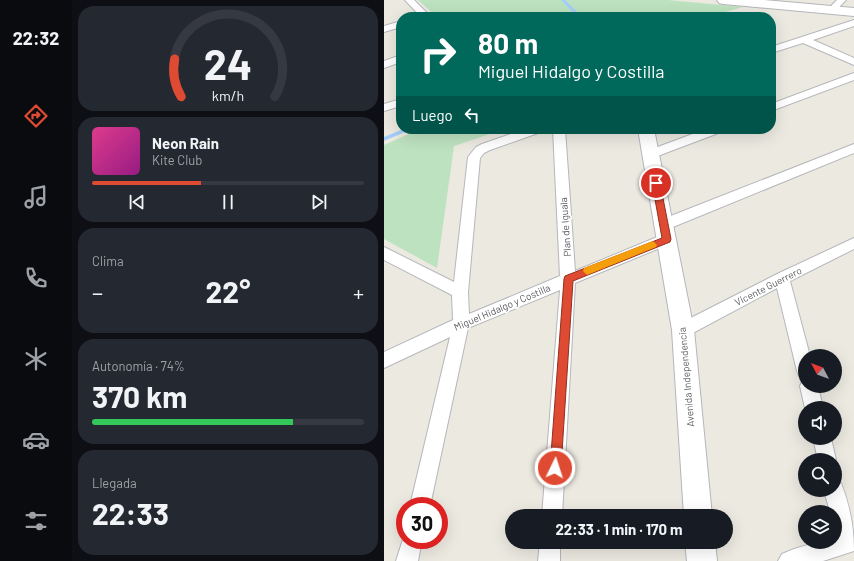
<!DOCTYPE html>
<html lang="es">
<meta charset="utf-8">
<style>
body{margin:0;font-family:Barlow,sans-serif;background:#242831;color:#f1f3f6;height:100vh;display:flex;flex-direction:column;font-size:15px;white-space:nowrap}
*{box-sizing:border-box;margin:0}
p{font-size:13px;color:#9ea1a6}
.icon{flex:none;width:22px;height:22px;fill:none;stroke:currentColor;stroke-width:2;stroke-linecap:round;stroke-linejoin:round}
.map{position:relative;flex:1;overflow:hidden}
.drawer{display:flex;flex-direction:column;gap:6px;padding:6px;background:#0d0f14;width:312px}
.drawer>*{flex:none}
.top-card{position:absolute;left:12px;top:12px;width:380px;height:122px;border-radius:16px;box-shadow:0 4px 16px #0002;background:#00695c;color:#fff;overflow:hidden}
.needle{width:26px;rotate:311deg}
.controls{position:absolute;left:414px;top:349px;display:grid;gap:8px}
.controls a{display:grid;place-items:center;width:44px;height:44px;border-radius:50%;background:#171b24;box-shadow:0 4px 16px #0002;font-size:20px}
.speed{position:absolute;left:12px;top:497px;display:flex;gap:8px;font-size:20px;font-weight:700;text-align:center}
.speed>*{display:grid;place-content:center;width:52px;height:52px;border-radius:50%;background:#171b24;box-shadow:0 4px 16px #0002;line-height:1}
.speed .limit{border:6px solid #d22;background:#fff;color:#111}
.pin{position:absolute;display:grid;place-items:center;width:34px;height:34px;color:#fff;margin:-17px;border:2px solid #fff;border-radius:50%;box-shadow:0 1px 4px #0007}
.me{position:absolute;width:44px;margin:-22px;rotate:4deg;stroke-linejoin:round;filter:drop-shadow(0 0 3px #0008)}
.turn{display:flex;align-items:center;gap:14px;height:84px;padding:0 16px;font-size:18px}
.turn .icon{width:52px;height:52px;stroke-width:2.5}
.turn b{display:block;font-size:28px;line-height:34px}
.then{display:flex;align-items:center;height:38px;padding:0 16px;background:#0003;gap:8px;font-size:15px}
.big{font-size:30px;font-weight:700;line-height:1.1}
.drawer .widget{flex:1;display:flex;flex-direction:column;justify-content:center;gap:6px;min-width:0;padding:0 14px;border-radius:16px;background:#242831}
.drawer .dial{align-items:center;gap:0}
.dial svg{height:104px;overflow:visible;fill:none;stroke:#363941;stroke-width:7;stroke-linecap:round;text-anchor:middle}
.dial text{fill:#f1f3f6;stroke:none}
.song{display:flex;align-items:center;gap:12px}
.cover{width:48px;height:48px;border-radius:6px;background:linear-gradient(135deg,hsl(330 70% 55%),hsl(310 70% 35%))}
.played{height:4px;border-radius:2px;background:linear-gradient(90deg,#df4a32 40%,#363941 40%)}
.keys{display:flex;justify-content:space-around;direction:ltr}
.heat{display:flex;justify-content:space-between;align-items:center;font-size:22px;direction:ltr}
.charge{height:6px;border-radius:3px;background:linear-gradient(90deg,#34c759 74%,#363941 0)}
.trip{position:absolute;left:121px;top:509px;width:228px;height:40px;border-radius:20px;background:#171b24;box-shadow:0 4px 16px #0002;font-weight:700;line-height:40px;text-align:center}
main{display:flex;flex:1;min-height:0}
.tabs{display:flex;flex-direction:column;width:72px;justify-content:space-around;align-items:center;background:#090b0e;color:#9ea1a6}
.tabs .icon{width:28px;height:28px}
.tabs .active{color:#df4a32}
.tabs b{font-size:18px;color:#f1f3f6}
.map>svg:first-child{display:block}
.green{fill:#bde2bf}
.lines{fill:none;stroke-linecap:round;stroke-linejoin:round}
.stream-far1{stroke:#a1cefa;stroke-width:3}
.stream{stroke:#a1cefa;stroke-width:3.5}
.street-casing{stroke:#b6b7bc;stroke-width:2}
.secondary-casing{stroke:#b4b6bc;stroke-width:2}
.street{fill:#fff;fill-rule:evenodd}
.secondary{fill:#fff;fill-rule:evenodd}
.route{fill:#df4a32;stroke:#913020}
.slow{fill:#f59e0b}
.labels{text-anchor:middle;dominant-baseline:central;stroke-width:3.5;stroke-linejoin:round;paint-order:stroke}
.street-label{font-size:10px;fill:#595c60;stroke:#fff}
</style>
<main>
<nav class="tabs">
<b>22:32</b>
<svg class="icon active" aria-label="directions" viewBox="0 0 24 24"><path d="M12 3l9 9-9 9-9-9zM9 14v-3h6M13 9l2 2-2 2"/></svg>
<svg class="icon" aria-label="music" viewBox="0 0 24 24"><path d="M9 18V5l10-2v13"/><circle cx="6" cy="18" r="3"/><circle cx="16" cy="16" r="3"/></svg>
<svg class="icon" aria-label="phone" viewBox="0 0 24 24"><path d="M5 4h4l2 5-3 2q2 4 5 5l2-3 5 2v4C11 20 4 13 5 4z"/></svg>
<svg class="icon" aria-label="climate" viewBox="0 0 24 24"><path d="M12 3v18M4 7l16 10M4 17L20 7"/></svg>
<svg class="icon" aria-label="car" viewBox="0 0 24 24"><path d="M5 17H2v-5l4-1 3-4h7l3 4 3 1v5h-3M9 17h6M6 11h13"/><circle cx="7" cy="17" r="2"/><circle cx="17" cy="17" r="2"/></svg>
<svg class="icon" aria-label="filters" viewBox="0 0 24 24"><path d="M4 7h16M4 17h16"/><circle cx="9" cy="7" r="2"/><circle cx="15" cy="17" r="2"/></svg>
</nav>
<section class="drawer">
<div class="widget dial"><svg viewBox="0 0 100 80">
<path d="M14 69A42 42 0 1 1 86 69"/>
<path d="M14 69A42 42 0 0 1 9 40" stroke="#df4a32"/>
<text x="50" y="56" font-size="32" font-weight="700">24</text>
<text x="50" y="72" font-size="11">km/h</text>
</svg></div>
<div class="widget">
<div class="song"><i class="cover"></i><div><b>Neon Rain</b><p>Kite Club</p></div></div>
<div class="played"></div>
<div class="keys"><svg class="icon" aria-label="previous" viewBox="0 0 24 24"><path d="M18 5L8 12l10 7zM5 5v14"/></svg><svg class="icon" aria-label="pause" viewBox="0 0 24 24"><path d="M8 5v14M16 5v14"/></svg><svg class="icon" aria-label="next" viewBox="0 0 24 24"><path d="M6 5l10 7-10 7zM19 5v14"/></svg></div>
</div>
<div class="widget"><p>Clima</p>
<div class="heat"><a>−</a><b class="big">22°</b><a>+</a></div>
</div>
<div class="widget"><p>Autonomía · 74%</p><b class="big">370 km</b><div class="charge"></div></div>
<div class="widget"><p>Llegada</p><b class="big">22:33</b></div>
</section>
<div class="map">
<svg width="470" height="561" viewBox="0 0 470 561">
<rect width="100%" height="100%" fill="#ebe9e0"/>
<path class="green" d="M34,0H284L359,7L324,17H53Z
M36,129H121L70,146L53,268L0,239V145Z"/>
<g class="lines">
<path class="stream-far1" d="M179,0L196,17"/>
<path class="stream" d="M0,139L24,129"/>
<g class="street-casing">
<path id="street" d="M21,0H30L47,17H37Z
M453,0H462L456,6L453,13H447L445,11L448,5Z
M470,20V26L429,40L470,58V65L419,43L387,53V47Z
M17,21V27L0,32V26Z
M17,55V62L0,68V61Z
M470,73V80L387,111V104Z
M17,99V106L0,111V104Z
M141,129H159L157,132L106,150L100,153L96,158L84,292L85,314L176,276L169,129H181L191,271L278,235L283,234L288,235L290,239L288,243L191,283L178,516H158L176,290L84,328L46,506H26L66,337L0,368V352L69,320L68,295L0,260V247L70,282L84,157L92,147L98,144Z
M322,129H339L337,132L271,157H263L261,154L263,151Z
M470,144V153L284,229L279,230L274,229L272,225L274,221Z
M470,238V249L406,281L426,356H421V379L415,376L413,371L393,288L305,335L299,337L293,335L291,330L293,325L393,274Z
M421,379V386H434L439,408H421L416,386L419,380Z
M429,438H447L452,460L451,464V460H434Z
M451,481L457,483C466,506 470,527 470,551L439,561H394L398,554C415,546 432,542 451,542V512H446L440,490H451Z
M21,533V540H38L34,561H12Z
M156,542H176V561H154Z"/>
</g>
<g class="secondary-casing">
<path id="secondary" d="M333,0H380L470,8V16L339,4L335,3Z
M254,129H270L310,330L328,516H300L288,330Z
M301,542H331L333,561H303Z"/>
</g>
<use href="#street" class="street"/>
<use href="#secondary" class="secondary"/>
</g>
<path class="route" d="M272,180L276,183L287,239L286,242L189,281L177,468L175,473L171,474L167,473L166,468L180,279L181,276L278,238L268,183Z"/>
<path class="slow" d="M269,241L273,245L272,247L203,275L199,271L200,268Z"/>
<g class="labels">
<g class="street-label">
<text transform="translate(181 227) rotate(-94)">Plan de Iguala</text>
<text transform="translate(384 286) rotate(-27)">Vicente Guerrero</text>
<text transform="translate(118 307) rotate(-23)">Miguel Hidalgo y Costilla</text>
<text transform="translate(302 377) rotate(-95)">Avenida Independencia</text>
</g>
</g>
</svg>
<div class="controls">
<a><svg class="needle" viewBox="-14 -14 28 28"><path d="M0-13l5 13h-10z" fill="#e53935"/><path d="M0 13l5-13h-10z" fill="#9ea1a6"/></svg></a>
<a><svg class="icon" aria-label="sound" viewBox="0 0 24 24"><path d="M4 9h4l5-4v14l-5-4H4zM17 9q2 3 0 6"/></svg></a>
<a><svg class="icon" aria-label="search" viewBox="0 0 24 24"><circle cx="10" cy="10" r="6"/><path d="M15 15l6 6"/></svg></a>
<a><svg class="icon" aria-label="layers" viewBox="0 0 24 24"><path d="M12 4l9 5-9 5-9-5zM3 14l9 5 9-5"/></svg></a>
</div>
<div class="speed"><div class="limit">30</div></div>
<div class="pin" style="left:272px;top:183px;background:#d93025"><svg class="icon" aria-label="arrive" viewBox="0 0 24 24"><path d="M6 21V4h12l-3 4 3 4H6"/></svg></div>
<svg class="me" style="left:171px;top:468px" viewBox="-20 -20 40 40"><circle r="17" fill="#df4a32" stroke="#fff" stroke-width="3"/><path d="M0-11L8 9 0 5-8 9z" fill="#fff"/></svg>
<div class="trip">22:33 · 1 min · 170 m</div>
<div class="top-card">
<div class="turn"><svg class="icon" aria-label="right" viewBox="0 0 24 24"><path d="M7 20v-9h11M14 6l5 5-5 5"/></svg><div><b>80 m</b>Miguel Hidalgo y Costilla</div></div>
<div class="then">Luego<svg class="icon" aria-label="left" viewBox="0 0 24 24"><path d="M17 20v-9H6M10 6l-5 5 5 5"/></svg></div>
</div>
</div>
</main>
